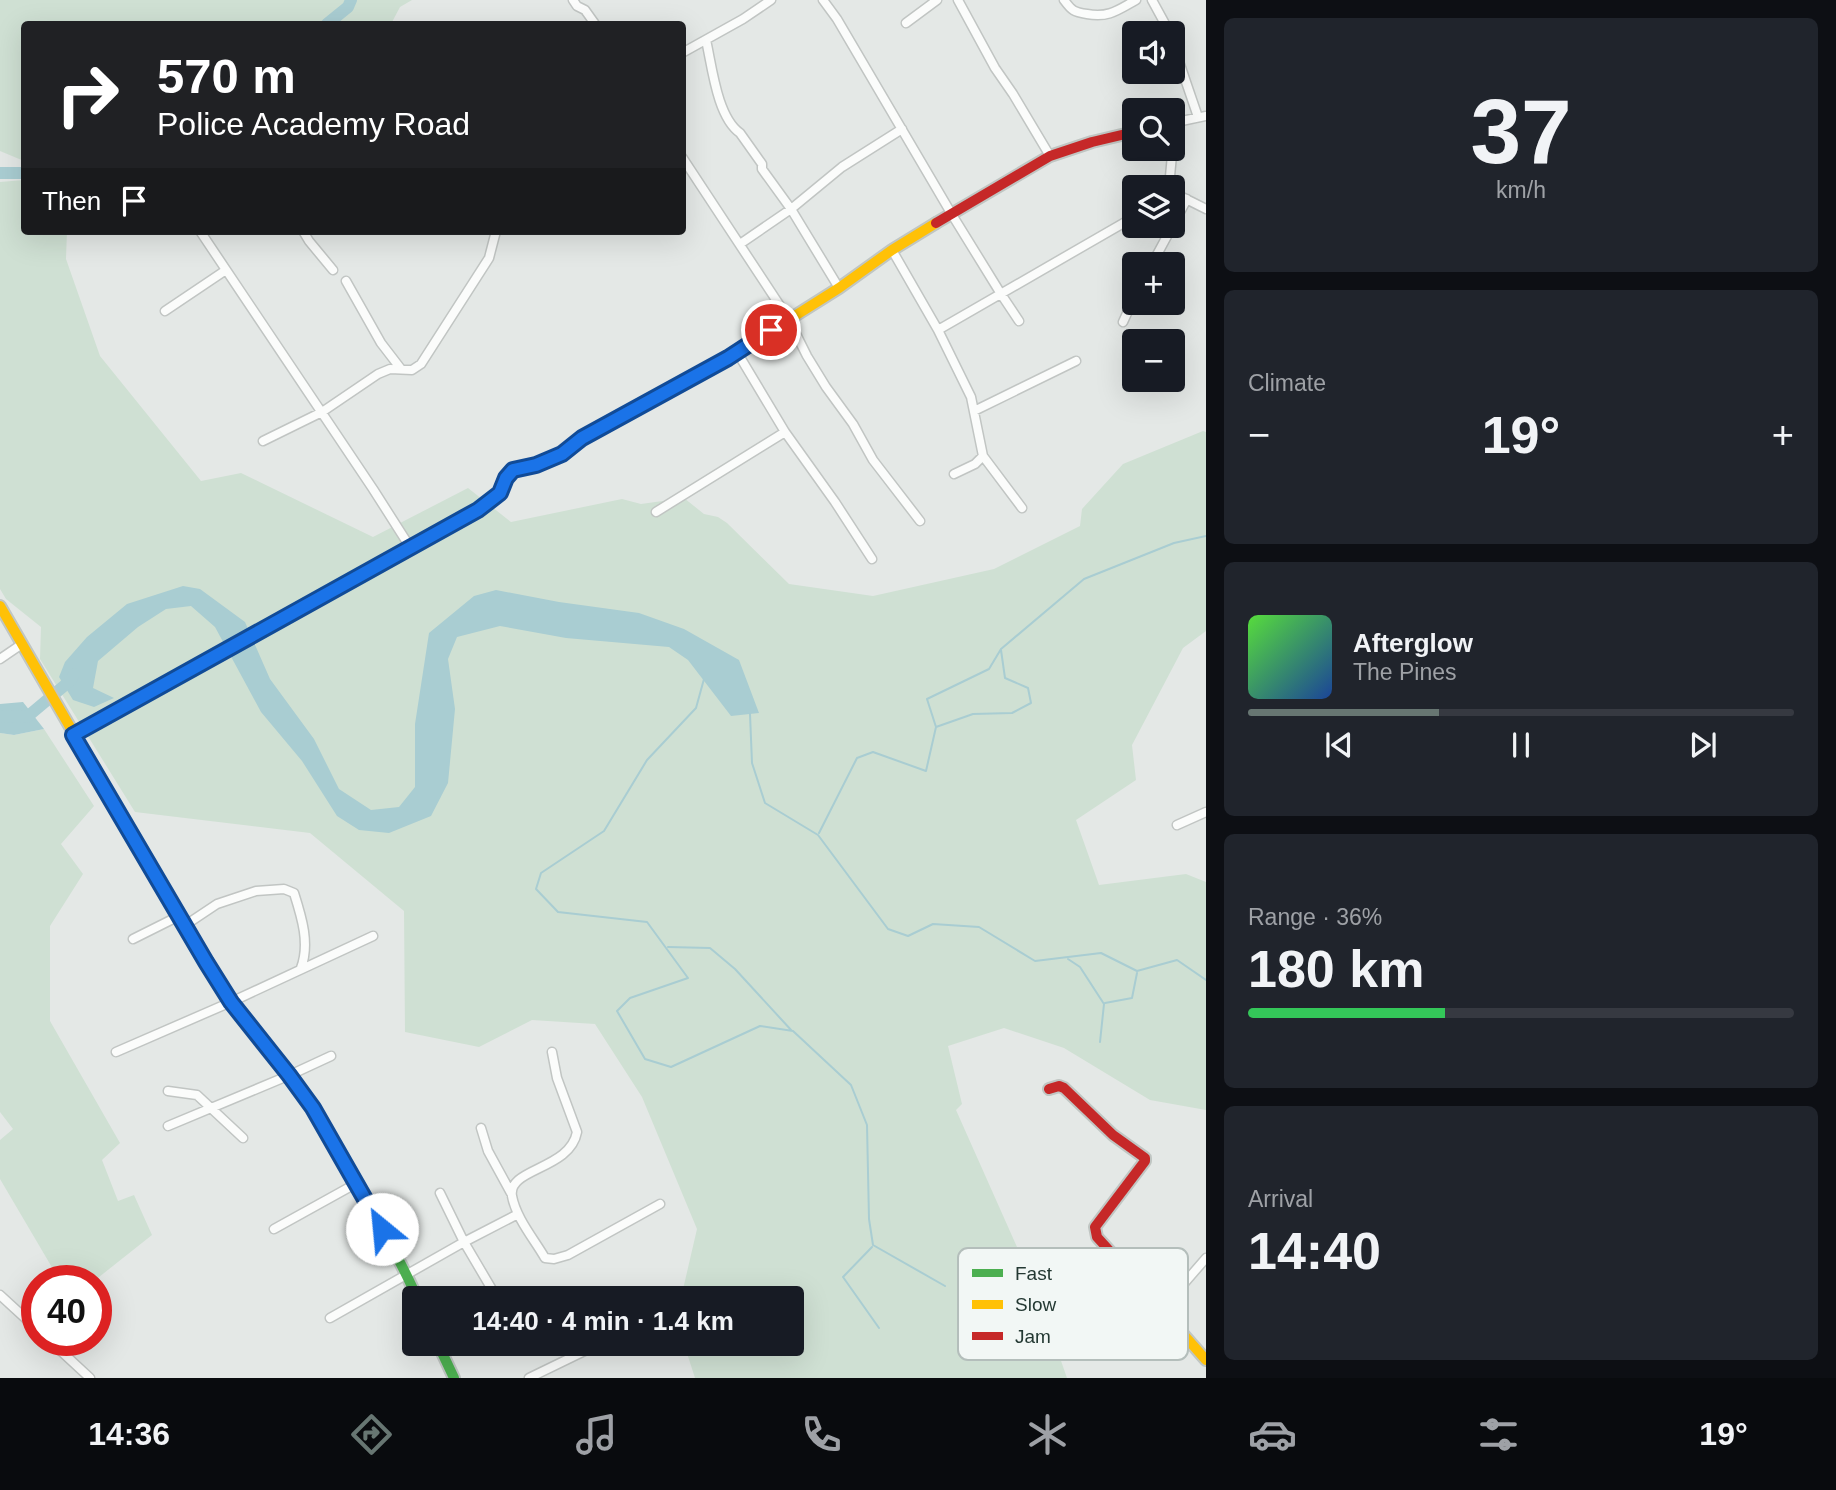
<!DOCTYPE html>
<meta charset="utf-8">
<style>
body{margin:0;font-family:Helvetica,sans-serif;background:#20242c;color:#f1f3f6;height:100vh;display:flex;flex-direction:column;font-size:26px;white-space:nowrap}
*{box-sizing:border-box;margin:0}
p{font-size:23px;color:#9ea1a6}
.icon{flex:none;width:38px;height:38px;fill:none;stroke:currentColor;stroke-width:2;stroke-linecap:round;stroke-linejoin:round}
.map{position:relative;flex:1;overflow:hidden}
.details{display:flex;flex-direction:column;gap:18px;padding:18px;background:#0d0f14;width:630px}
.details>*{flex:none}
.banner{position:absolute;left:21px;top:21px;width:665px;height:214px;border-radius:7px;box-shadow:0 7px 28px #0002;background:#202124;color:#fff;overflow:hidden}
.tools{position:absolute;left:1122px;top:21px;display:grid;gap:14px}
.tools a{display:grid;place-items:center;width:63px;height:63px;border-radius:7px;background:#171b24;box-shadow:0 7px 28px #0002;font-size:35px}
.speed{position:absolute;left:21px;top:1265px;display:flex;gap:14px;font-size:35px;font-weight:700;text-align:center}
.speed>*{display:grid;place-content:center;width:91px;height:91px;border-radius:50%;background:#171b24;box-shadow:0 7px 28px #0002;line-height:1}
.speed .limit{border:10px solid #d22;background:#fff;color:#111}
.pin{position:absolute;display:grid;place-items:center;width:60px;height:60px;color:#fff;margin:-30px;border:4px solid #fff;border-radius:50%;box-shadow:0 2px 7px #0007}
.me{position:absolute;width:77px;margin:-38px;rotate:332deg;stroke-linejoin:round;filter:drop-shadow(0 0 5px #0008)}
.turn{display:flex;align-items:center;gap:24px;height:147px;padding:0 21px;font-size:32px}
.turn .icon{width:91px;height:91px;stroke-width:2.5}
.turn b{display:block;font-size:49px;line-height:60px}
.then{display:flex;align-items:center;height:66px;padding:0 21px;background:#0003;gap:14px;font-size:26px}
.big{font-size:52px;font-weight:600;line-height:1.1}
.details .widget{flex:1;display:flex;flex-direction:column;justify-content:center;gap:10px;min-width:0;padding:0 24px;border-radius:10px;background:#20242c}
.details .dial{align-items:center;gap:0}
.dial b{font-size:91px;line-height:1}
.song{display:flex;align-items:center;gap:21px}
.cover{width:84px;height:84px;border-radius:10px;background:linear-gradient(135deg,hsl(110 70% 55%),hsl(220 70% 35%))}
.played{height:7px;border-radius:4px;background:linear-gradient(90deg,#677672 35%,#363941 35%)}
.keys{display:flex;justify-content:space-around;direction:ltr}
.heat{display:flex;justify-content:space-between;align-items:center;font-size:38px;direction:ltr}
.charge{height:10px;border-radius:5px;background:linear-gradient(90deg,#34c759 36%,#363941 0)}
.trip{position:absolute;left:402px;top:1286px;width:402px;height:70px;border-radius:7px;background:#171b24;box-shadow:0 7px 28px #0002;font-weight:600;line-height:70px;text-align:center}
.dock{display:flex;height:112px;justify-content:space-around;align-items:center;background:#090b0e;color:#9ea1a6}
.dock .icon{width:49px;height:49px}
.dock .on{color:#677672}
.dock b{font-size:32px;color:#f1f3f6}
main{display:flex;flex:1;min-height:0}
.map>svg:first-child{display:block}
.green{fill:#cfe0d3}
.water{fill:#a9cdd2}
.lines{fill:none;stroke-linecap:round;stroke-linejoin:round}
.stream{stroke:#a9cdd2;stroke-width:2}
.river{stroke:#a9cdd2;stroke-width:12}
.street-casing{stroke:#c1c5c3;stroke-width:11}
.fast-casing{stroke:#c0c6c3;stroke-width:14}
.slow-casing{stroke:#c0c6c3;stroke-width:14}
.jam-casing{stroke:#c0c6c3;stroke-width:14}
.street{stroke:#fbfcfb;stroke-width:8}
.fast{stroke:#4caf50;stroke-width:10}
.slow{stroke:#ffc107;stroke-width:10}
.jam{stroke:#c62828;stroke-width:10}
.route-casing{stroke:#114b97;stroke-width:18}
.route{stroke:#1a73e8;stroke-width:12}
.key{fill:#f2f7f5;stroke:#b4bebb;stroke-width:2}
.key-label{font-size:19px;fill:#243933}
</style>
<main>
<div class="map">
<svg width="1206" height="1378" viewBox="0 0 1206 1378">
<rect width="100%" height="100%" fill="#e4e8e6"/>
<path class="green" d="M0,0H412L400,7L391,24H24V161L0,151Z
M24,180V231H67L66,259L100,356L201,481L241,473L373,537L468,488L511,522L622,499L641,504L684,498L704,514L718,517L727,523L789,584L873,596L994,569L1080,526L1082,509L1123,464L1203,431L1206,432V631L1183,648L1132,745L1136,780L1076,820L1099,885L1186,874L1206,882V1110L1150,1100L1064,1048L1004,1028L948,1046L962,1104L956,1110L1037,1292L1067,1378H695L684,1344H793V1298H681L697,1229L642,1097L595,1024L532,1020L479,1047L405,1032L404,911L310,833L135,812L40,659L41,627L6,599L0,589V182Z
M44,729L94,806L61,844L83,874L50,926V1021L120,1143L102,1160L118,1201L134,1195L152,1235L94,1281H60L0,1179V1140L13,1129L0,1112V733L14,735Z"/>
<path class="water" d="M183,586L200,589L245,622L270,679L314,739L339,789L371,810L399,807L415,787V724L429,633L474,596L496,590L559,602L639,613L684,629L739,660L759,713L731,716L688,660L669,647L566,638L500,626L457,637L448,659L455,709L448,783L431,816L389,833L359,830L337,816L302,761L261,712L215,627L191,606L166,609L138,627L98,661L93,688L114,698L94,707L73,700L59,677L65,662L87,637L127,604Z
M23,702L44,729L14,735L0,733V704Z"/>
<g class="lines">
<path class="stream" d="M704,679L696,708L647,760L604,831L541,873L536,889L558,912L647,922L688,978L630,998L617,1011L645,1059L671,1067L760,1026L793,1031L851,1085L867,1125L869,1219L873,1245L945,1286
M750,714L752,763L765,803L818,835L888,929L908,936L933,924L979,927L1035,961L1101,953L1137,971L1177,960L1206,980
M936,727L973,714L1012,713L1031,703L1028,688L1005,678L1001,650
M819,833L857,758L873,752L926,771L936,727L927,699L989,669L1001,649L1084,579L1174,543L1206,536
M668,947L710,948L735,969L792,1031
M1068,959L1080,967L1104,1004L1100,1042
M1105,1003L1132,998L1137,973
M872,1247L843,1277L879,1328"/>
<path class="river" d="M327,24L348,7L351,0
M0,173H24
M0,716L27,717L71,680L74,674"/>
<g class="street-casing">
<path id="street" d="M573,0L577,6L585,10L595,24
M823,0L837,19L951,213L1001,294L1019,321
M958,0L995,68L1013,94L1050,156
M1064,0C1072,11 1074,12 1087,14C1109,18 1118,10 1136,0
M1152,0L1170,33
M906,23L937,0
M706,40C712,66 717,117 740,133L762,164V169L791,209L839,288
M1172,41L1198,117
M682,53L743,19L771,0
M1172,123L1206,116
M682,157L788,318L807,356L826,387L853,424L873,460L920,521
M1169,187L1175,123
M1172,192L1206,209
M200,231L373,489L410,547
M303,231L309,241L333,270
M740,244L791,209L842,167L902,129
M892,250L938,330L971,397L983,456L975,464L954,474
M1152,264L1187,199
M346,281L381,343L401,369
M165,311L226,270
M1123,322L1134,298
M938,330L1134,217
M737,352L785,432L835,502L872,559
M974,411L1076,361
M263,441L322,412L378,374L390,369L412,370L421,364L489,258L496,231
M983,456L1022,508
M656,512L785,432
M0,659L22,644
M1177,825L1206,812
M184,926L217,904L256,891L284,889L294,893C302,918 310,944 301,968
M133,939L179,916
M116,1052L231,1002L373,936
M552,1052L557,1078L577,1132C570,1170 507,1168 512,1196C516,1218 534,1239 545,1258L554,1259L568,1255L660,1204
M168,1091L197,1095L243,1138
M168,1126L290,1075L331,1056
M481,1128L488,1151L511,1193
M440,1193L464,1242L497,1298
M274,1229L357,1183
M0,1295L37,1329
M1164,1312L1178,1295L1181,1287L1206,1258
M330,1318L464,1242L518,1214
M49,1340L90,1378
M529,1378L599,1344"/>
</g>
<g class="fast-casing">
<path id="fast" d="M216,979C238,1013 266,1043 291,1076C321,1117 346,1163 371,1208C387,1238 404,1267 417,1298
M438,1344L454,1378"/>
</g>
<g class="slow-casing">
<path id="slow" d="M693,377L728,358L839,288L892,250L936,223
M0,606L216,979
M73,735L319,598
M1117,1259L1206,1360"/>
</g>
<g class="jam-casing">
<path id="jam" d="M936,223L1050,156L1092,142L1134,132
M319,598L478,510L500,493L506,478L513,470L536,465L562,454L582,438L693,377
M1049,1089L1059,1086L1064,1088L1113,1135L1145,1158V1161L1095,1227L1097,1237L1117,1259"/>
</g>
<use href="#street" class="street"/>
<use href="#fast" class="fast"/>
<use href="#slow" class="slow"/>
<use href="#jam" class="jam"/>
</g>
<g class="lines">
<g class="route-casing">
<path id="route" d="M382,1229L313,1108L289,1075L231,1002L206,962L73,735L478,510L500,493L506,478L513,470L536,465L562,454L582,438L728,358L771,330"/>
</g>
<use href="#route" class="route"/>
</g>
<rect x="958" y="1248" width="230" height="112" rx="10" class="key"/>
<rect x="972" y="1269" width="31" height="8" fill="#4caf50"/>
<rect x="972" y="1300" width="31" height="9" fill="#ffc107"/>
<rect x="972" y="1332" width="31" height="8" fill="#c62828"/>
<g class="key-label">
<text x="1015" y="1280">Fast</text>
<text x="1015" y="1311">Slow</text>
<text x="1015" y="1343">Jam</text>
</g>
</svg>
<div class="tools">
<a><svg class="icon" aria-label="sound" viewBox="0 0 24 24"><path d="M4 9h4l5-4v14l-5-4H4zM17 9q2 3 0 6"/></svg></a>
<a><svg class="icon" aria-label="search" viewBox="0 0 24 24"><circle cx="10" cy="10" r="6"/><path d="M15 15l6 6"/></svg></a>
<a><svg class="icon" aria-label="layers" viewBox="0 0 24 24"><path d="M12 4l9 5-9 5-9-5zM3 14l9 5 9-5"/></svg></a>
<a>+</a>
<a>−</a>
</div>
<div class="speed"><div class="limit">40</div></div>
<div class="pin" style="left:771px;top:330px;background:#d93025"><svg class="icon" aria-label="arrive" viewBox="0 0 24 24"><path d="M6 21V4h12l-3 4 3 4H6"/></svg></div>
<svg class="me" style="left:382px;top:1229px" viewBox="-20 -20 40 40"><circle r="19" fill="#fff"/><path d="M0-13L10 11 0 6-10 11z" fill="#1a73e8"/></svg>
<div class="trip">14:40 · 4 min · 1.4 km</div>
<div class="banner">
<div class="turn"><svg class="icon" aria-label="right" viewBox="0 0 24 24"><path d="M7 20v-9h11M14 6l5 5-5 5"/></svg><div><b>570 m</b>Police Academy Road</div></div>
<div class="then">Then<svg class="icon" aria-label="arrive" viewBox="0 0 24 24"><path d="M6 21V4h12l-3 4 3 4H6"/></svg></div>
</div>
</div>
<section class="details">
<div class="widget dial"><b>37</b><p>km/h</p></div>
<div class="widget"><p>Climate</p>
<div class="heat"><a>−</a><b class="big">19°</b><a>+</a></div>
</div>
<div class="widget">
<div class="song"><i class="cover"></i><div><b>Afterglow</b><p>The Pines</p></div></div>
<div class="played"></div>
<div class="keys"><svg class="icon" aria-label="previous" viewBox="0 0 24 24"><path d="M18 5L8 12l10 7zM5 5v14"/></svg><svg class="icon" aria-label="pause" viewBox="0 0 24 24"><path d="M8 5v14M16 5v14"/></svg><svg class="icon" aria-label="next" viewBox="0 0 24 24"><path d="M6 5l10 7-10 7zM19 5v14"/></svg></div>
</div>
<div class="widget"><p>Range · 36%</p><b class="big">180 km</b><div class="charge"></div></div>
<div class="widget"><p>Arrival</p><b class="big">14:40</b></div>
</section>
</main>
<nav class="dock">
<b>14:36</b>
<svg class="icon on" aria-label="directions" viewBox="0 0 24 24"><path d="M12 3l9 9-9 9-9-9zM9 14v-3h6M13 9l2 2-2 2"/></svg>
<svg class="icon" aria-label="music" viewBox="0 0 24 24"><path d="M9 18V5l10-2v13"/><circle cx="6" cy="18" r="3"/><circle cx="16" cy="16" r="3"/></svg>
<svg class="icon" aria-label="phone" viewBox="0 0 24 24"><path d="M5 4h4l2 5-3 2q2 4 5 5l2-3 5 2v4C11 20 4 13 5 4z"/></svg>
<svg class="icon" aria-label="climate" viewBox="0 0 24 24"><path d="M12 3v18M4 7l16 10M4 17L20 7"/></svg>
<svg class="icon" aria-label="car" viewBox="0 0 24 24"><path d="M5 17H2v-5l4-1 3-4h7l3 4 3 1v5h-3M9 17h6M6 11h13"/><circle cx="7" cy="17" r="2"/><circle cx="17" cy="17" r="2"/></svg>
<svg class="icon" aria-label="filters" viewBox="0 0 24 24"><path d="M4 7h16M4 17h16"/><circle cx="9" cy="7" r="2"/><circle cx="15" cy="17" r="2"/></svg>
<b>19°</b>
</nav>
